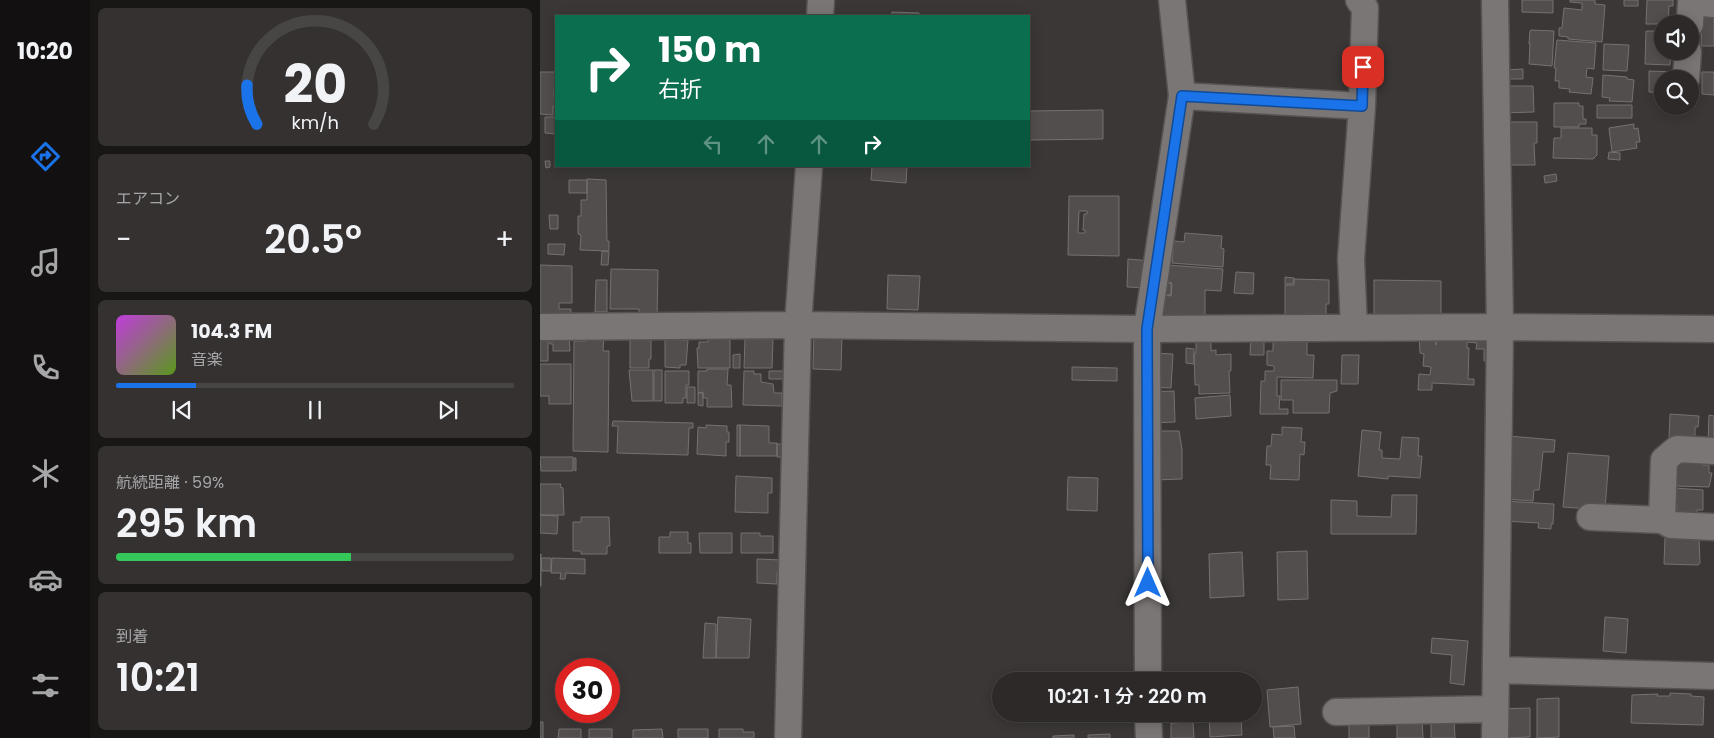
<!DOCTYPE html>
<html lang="ja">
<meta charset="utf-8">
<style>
body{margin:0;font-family:Poppins,"Noto Sans JP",sans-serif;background:#343130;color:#f1f3f6;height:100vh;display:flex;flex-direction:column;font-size:19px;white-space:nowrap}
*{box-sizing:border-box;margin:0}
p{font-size:16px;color:#a6a6a8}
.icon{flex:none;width:28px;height:28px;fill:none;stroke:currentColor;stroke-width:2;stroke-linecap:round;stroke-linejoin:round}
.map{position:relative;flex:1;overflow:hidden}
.panel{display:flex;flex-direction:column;gap:8px;padding:8px;background:#181716;width:450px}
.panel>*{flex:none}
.hud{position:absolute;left:15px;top:15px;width:475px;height:152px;border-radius:0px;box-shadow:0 2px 12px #0003,0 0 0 1px #484545;background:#0b6e4f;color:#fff;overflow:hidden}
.fabs{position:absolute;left:1114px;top:15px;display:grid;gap:10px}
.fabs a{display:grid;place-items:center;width:45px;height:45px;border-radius:50%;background:#2c2928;box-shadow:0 2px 12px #0003,0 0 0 1px #484545;font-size:25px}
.speed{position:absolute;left:15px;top:658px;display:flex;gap:10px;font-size:25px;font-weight:700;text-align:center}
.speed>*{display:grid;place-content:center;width:65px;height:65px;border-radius:50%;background:#2c2928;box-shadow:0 2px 12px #0003,0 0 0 1px #484545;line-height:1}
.speed .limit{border:8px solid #d22;background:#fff;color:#111}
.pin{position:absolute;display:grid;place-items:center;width:42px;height:42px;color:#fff;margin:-21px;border-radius:10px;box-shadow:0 2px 8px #0006}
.me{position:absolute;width:55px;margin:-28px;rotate:0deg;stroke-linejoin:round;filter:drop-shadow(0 0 4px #0008)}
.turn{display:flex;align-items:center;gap:18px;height:105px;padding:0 20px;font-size:22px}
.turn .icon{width:65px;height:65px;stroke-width:2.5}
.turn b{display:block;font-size:35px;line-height:42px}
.lanes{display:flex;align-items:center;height:48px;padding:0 20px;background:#0003;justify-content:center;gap:25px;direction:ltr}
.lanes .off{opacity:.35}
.big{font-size:38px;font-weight:600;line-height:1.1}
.panel .widget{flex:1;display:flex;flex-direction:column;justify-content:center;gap:8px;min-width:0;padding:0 18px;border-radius:8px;background:#343130}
.panel .dial{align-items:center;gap:0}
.dial svg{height:130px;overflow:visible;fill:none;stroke:#484545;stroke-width:7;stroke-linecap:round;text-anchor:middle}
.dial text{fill:#f1f3f6;stroke:none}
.song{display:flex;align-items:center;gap:15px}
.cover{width:60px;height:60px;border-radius:8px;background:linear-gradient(135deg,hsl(290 70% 55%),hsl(90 70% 35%))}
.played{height:5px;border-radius:2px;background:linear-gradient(90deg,#1a73e8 20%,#484545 20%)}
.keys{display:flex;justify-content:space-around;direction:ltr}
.heat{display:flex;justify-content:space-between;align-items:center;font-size:28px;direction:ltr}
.charge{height:8px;border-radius:4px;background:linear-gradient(90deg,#34c759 59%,#484545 0)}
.trip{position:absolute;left:452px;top:672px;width:270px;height:50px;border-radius:25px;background:#2c2928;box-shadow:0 2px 12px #0003,0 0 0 1px #484545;font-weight:600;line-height:50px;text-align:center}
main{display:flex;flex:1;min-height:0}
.menu{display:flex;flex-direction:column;width:90px;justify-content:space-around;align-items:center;background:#121010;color:#a6a6a8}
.menu .icon{width:35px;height:35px}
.menu .selected{color:#1a73e8}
.menu b{font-size:22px;color:#f1f3f6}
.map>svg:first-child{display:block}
.building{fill:#524e4d;stroke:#75716f;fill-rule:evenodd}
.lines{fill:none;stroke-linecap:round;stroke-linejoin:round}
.minor-casing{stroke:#565353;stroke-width:29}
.minor{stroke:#7a7675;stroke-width:26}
.route-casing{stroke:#114b97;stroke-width:12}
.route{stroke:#1a73e8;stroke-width:9}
</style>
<main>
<nav class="menu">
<b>10:20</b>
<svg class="icon selected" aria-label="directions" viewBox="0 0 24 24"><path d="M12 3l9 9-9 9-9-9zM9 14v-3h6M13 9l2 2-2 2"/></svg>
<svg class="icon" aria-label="music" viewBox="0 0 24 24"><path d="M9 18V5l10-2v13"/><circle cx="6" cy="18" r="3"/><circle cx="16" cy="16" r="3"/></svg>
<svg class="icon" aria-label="phone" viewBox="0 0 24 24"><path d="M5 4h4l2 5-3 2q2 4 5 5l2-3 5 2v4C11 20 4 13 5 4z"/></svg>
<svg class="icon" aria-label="climate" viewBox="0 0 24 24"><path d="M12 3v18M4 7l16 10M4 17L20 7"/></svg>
<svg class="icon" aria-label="car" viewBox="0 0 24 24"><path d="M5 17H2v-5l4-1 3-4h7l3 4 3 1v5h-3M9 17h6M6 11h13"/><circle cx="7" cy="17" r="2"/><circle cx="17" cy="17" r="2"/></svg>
<svg class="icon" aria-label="filters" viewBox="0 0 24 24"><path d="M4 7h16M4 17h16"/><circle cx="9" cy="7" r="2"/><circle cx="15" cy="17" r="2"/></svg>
</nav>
<section class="panel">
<div class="widget dial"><svg viewBox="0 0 100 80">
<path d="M14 69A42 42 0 1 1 86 69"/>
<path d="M14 69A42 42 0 0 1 8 45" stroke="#1a73e8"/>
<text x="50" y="56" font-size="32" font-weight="700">20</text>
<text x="50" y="72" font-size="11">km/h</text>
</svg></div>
<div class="widget"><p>エアコン</p>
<div class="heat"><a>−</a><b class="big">20.5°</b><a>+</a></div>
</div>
<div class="widget">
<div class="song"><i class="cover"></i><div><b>104.3 FM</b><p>音楽</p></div></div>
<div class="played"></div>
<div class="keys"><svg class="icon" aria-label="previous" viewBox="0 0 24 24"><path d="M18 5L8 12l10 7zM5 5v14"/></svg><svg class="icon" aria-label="pause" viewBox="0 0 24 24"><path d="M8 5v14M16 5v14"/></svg><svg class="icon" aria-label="next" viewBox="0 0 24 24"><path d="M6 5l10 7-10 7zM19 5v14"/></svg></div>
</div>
<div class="widget"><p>航続距離 · 59%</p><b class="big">295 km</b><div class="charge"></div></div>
<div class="widget"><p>到着</p><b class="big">10:21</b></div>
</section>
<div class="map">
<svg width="1174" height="738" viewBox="0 0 1174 738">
<rect width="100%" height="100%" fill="#3a3736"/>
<path class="building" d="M982,0H1013V13L982,12Z
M1030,0H1055V4L1065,5L1062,42L1028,39V37L1019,36V28H1022L1024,8L1042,10V3L1030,2Z
M1084,0H1098V6H1084Z
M1107,0H1133V6H1129L1128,24H1106Z
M352,12L379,13V16H352Z
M1162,17H1174V46H1161Z
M991,30L1014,31L1012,66L989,64L990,44H989L990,31Z
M1106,31H1122V51H1131L1130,65L1105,64Z
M1017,40L1056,43L1054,69L1047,68L1046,77L1053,78L1051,94L1029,92L1030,89L1019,88V81H1015L1016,68H1014Z
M1064,44L1089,45L1087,71L1063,70Z
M983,69V79H965V70Z
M1109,71L1136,72V79H1122V93L1109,92Z
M0,72H15L14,97H16V107L13,106V115L0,114Z
M1162,72H1174V95L1162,94Z
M1063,75L1087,77V79L1094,80L1092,102L1069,101L1070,98L1062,97Z
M961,86H993L994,112L961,113Z
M1014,103H1039V106H1043V119H1046V124H1039V127H1014Z
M1057,105H1092V118H1057Z
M563,110V139L489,140V111Z
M5,117H16V134L5,133Z
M962,122H997V143H994L995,165H963Z
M1094,124V129L1098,128L1100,142H1096L1097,148L1072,152L1069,128Z
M1021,128H1052V135H1057V155L1053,159L1013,158L1014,138H1021Z
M15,134H16V151H15Z
M1069,152L1080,153V160L1068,159Z
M5,161H10V167L6,168Z
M332,166H367L366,183L331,180Z
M1016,174L1017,181L1005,183L1004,176Z
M47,179L66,180L67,241H69V251L40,250L41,235L38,234V216H41V200H47Z
M29,180H47V193H29Z
M529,196H579V256L528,255ZM539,211H547V214H544L543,230H545V233H538Z
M9,215H18V229H10Z
M645,233L682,236L681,248L684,249L683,267L632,263L634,241L644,242Z
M8,244H25L24,255L8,254Z
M62,251L69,252L68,265H61Z
M588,259L611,261L610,288L587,287Z
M0,265L32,266V303H19V309H31V317H0Z
M627,265L683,269L681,291L665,290V319L623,316L625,295L631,296L632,283L625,282Z
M71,269L118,270L117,317H99V309H70Z
M696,272L714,273L713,294L694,293Z
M348,275L380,276L378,310L347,309Z
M745,277L754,278L753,284H745Z
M754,279L789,280V304H786V319H745V285H754Z
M56,280H67V312H55Z
M834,280L901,281V315L834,314Z
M627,283H631V295H626Z
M29,332L30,351H13V344H10L9,334Z
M711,333H724V355H710Z
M879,333H895L896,345V333H956L954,361H944V349H936L937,343L927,342V348H929L928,379H934V385L892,383V390H878L879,374L890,375L891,367L883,366L884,354L880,353Z
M168,334H190V368H158L157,348H159V342H168Z
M274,334L302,335L301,370L273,369Z
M46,335H64L63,351H69L68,452L33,451L34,341H46Z
M733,335L767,336V355H774L773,378L737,377V396H740L739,409H748V414H720L721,381H725V371H734V366L727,365V351H733Z
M0,338H8V361H0Z
M111,338V359H109V368H90V339Z
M125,339L148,340L146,365H140V368L125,367Z
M205,339H233L232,368H204Z
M656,339L671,340V351L676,350V355L691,354V371H689L690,393L659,394V385H655L654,354L656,353Z
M646,348L654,349V364L646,363Z
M611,353L633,354L631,388L609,387Z
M200,354V368H193V355Z
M802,355H819L818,384H801Z
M0,364H31V404H9V396H0Z
M532,367L577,368V381L532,380Z
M167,369H188L187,385H191L192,407H167V398H163V392L158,393V371H167Z
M89,370H113V401H92Z
M114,370H122V401H114Z
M125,371H149V385H146V398H143V403H125Z
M204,371H214V374H221V382L233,384L234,393H242V406L203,405Z
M229,371H244V379H229Z
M741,380H797V391L790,393L789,413H753V400H741Z
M147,387H155V403H147Z
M634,391L635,422L609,423L607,392Z
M158,393H163V406L158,405Z
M690,395L691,416L656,419L655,398Z
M1130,414L1159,416L1158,427H1155V440L1129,439Z
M1169,415L1174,416V441H1168Z
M73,421L153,423V428H149L148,455L77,453L78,426H72Z
M166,425L187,426V432H189V442H186V456L157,454L158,427L166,428Z
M197,425H200V456H197Z
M200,425L229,426V443H237V456H200Z
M742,427L762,428L761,442H765L764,455L760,454L759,480L730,479L731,465H726L727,446H731L732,434L742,435Z
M822,430L841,432L839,450H842V458L860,459L862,437L879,438L878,456H882L880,478L848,476V479L818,476Z
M611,431H639L642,449V479L614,480Z
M969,436L1015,440L1014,452H1003L999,490H994L993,501L965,499Z
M237,444H244V457H237Z
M1028,453L1069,456L1065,510L1023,507Z
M0,457H33V471H1Z
M34,458H36V471L34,470Z
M1163,460V465H1169V473H1172L1169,487L1136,486L1137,463L1140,461Z
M196,476L232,478V493H228V513L195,512Z
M528,477L558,478L557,511L527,510Z
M0,484H21L20,487L23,488L24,515H0Z
M1135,488L1163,490V510H1157V518L1136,517L1137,505H1134Z
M852,495H877L876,534H791V500L817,501V516L851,517Z
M964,501L1014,504L1013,524H1011V529L998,528L999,523L963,521Z
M0,515L18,516L17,534L0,533Z
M41,517H69L70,546H67V554H41V551H33V522H41Z
M130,532H148V543H151V553H119V537H130Z
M159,533H192V553H160Z
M201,533H220V536H233V553H201Z
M1125,537L1159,538L1160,563L1158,565L1124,564Z
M767,551L768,599L738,600L737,552Z
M702,552L704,596L670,598L669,554Z
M1,554V586H0V555Z
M1,558H11V571H2Z
M12,558L45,559V574L26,573L25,579H20L21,573H11Z
M217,559L242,560V573H237V584L217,583Z
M178,617L211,619L209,658H176Z
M1065,617L1088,619L1086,653L1063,651Z
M165,623L176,624V658H163Z
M892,638L928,641L924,685L910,683L912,655L891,653Z
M758,687L761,724L730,727L727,690Z
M1130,693L1151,694V696L1164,697L1163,725L1091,723L1092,695L1118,694L1117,696H1130Z
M1019,698V737L997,738V699Z
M990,708V737L965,738L956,709Z
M634,714H655V717L634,719Z
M669,714H701L702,735L670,737Z
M882,718L883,738H857V719Z
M891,718H914L915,738H891Z
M0,722H3V738H0Z
M653,722L654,738H631V723Z
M809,722H829V738H809Z
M754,726L755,738H734L733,727Z
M19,729H41V738H18Z
M49,729H72V738H49Z
M122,729L123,738H93V730Z
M138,729H168V738H138Z
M179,729H203V732H214V738H179Z
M570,734V738H548V735Z
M534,735V738H513V736Z"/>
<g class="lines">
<g class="minor-casing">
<path id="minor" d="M280,16L281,0
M1150,24L1151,2L1174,4
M1146,79L1148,51
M642,96L822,106
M0,327L258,325L607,329L960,327L1174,329
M814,328L811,259L822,106L825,8L819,0
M1050,517L1122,520L1131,525L1174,527
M1122,520L1124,460L1137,449L1174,451
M956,670L1174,676
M608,681L607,329L642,96L632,0
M796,712L955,709
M608,714L609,738
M248,738L258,325L269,166
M955,738L960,327L955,0"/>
</g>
<use href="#minor" class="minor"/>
</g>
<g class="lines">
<g class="route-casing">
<path id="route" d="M608,583L607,329L642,96L822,106L823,67"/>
</g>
<use href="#route" class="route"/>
</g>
</svg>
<div class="fabs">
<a><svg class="icon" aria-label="sound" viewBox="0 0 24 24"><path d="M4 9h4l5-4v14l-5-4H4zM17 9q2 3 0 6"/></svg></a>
<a><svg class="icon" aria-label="search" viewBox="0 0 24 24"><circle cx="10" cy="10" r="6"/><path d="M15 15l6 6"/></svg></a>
</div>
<div class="speed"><div class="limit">30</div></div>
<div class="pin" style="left:823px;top:67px;background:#d93025"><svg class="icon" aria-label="arrive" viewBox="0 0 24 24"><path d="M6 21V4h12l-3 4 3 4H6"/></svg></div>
<svg class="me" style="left:608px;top:583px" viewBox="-20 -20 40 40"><path d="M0-17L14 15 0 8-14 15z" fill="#1a73e8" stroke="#fff" stroke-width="4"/></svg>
<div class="trip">10:21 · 1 分 · 220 m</div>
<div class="hud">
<div class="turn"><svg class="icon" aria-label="right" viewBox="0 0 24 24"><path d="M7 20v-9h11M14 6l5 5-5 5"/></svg><div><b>150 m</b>右折</div></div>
<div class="lanes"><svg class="icon off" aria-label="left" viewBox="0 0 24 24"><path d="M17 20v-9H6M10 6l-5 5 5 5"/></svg><svg class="icon off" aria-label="ahead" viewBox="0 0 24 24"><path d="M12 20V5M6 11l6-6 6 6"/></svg><svg class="icon off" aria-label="ahead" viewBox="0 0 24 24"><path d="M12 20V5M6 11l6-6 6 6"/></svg><svg class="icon" aria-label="right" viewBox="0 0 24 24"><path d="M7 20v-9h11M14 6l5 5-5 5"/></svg></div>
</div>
</div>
</main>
